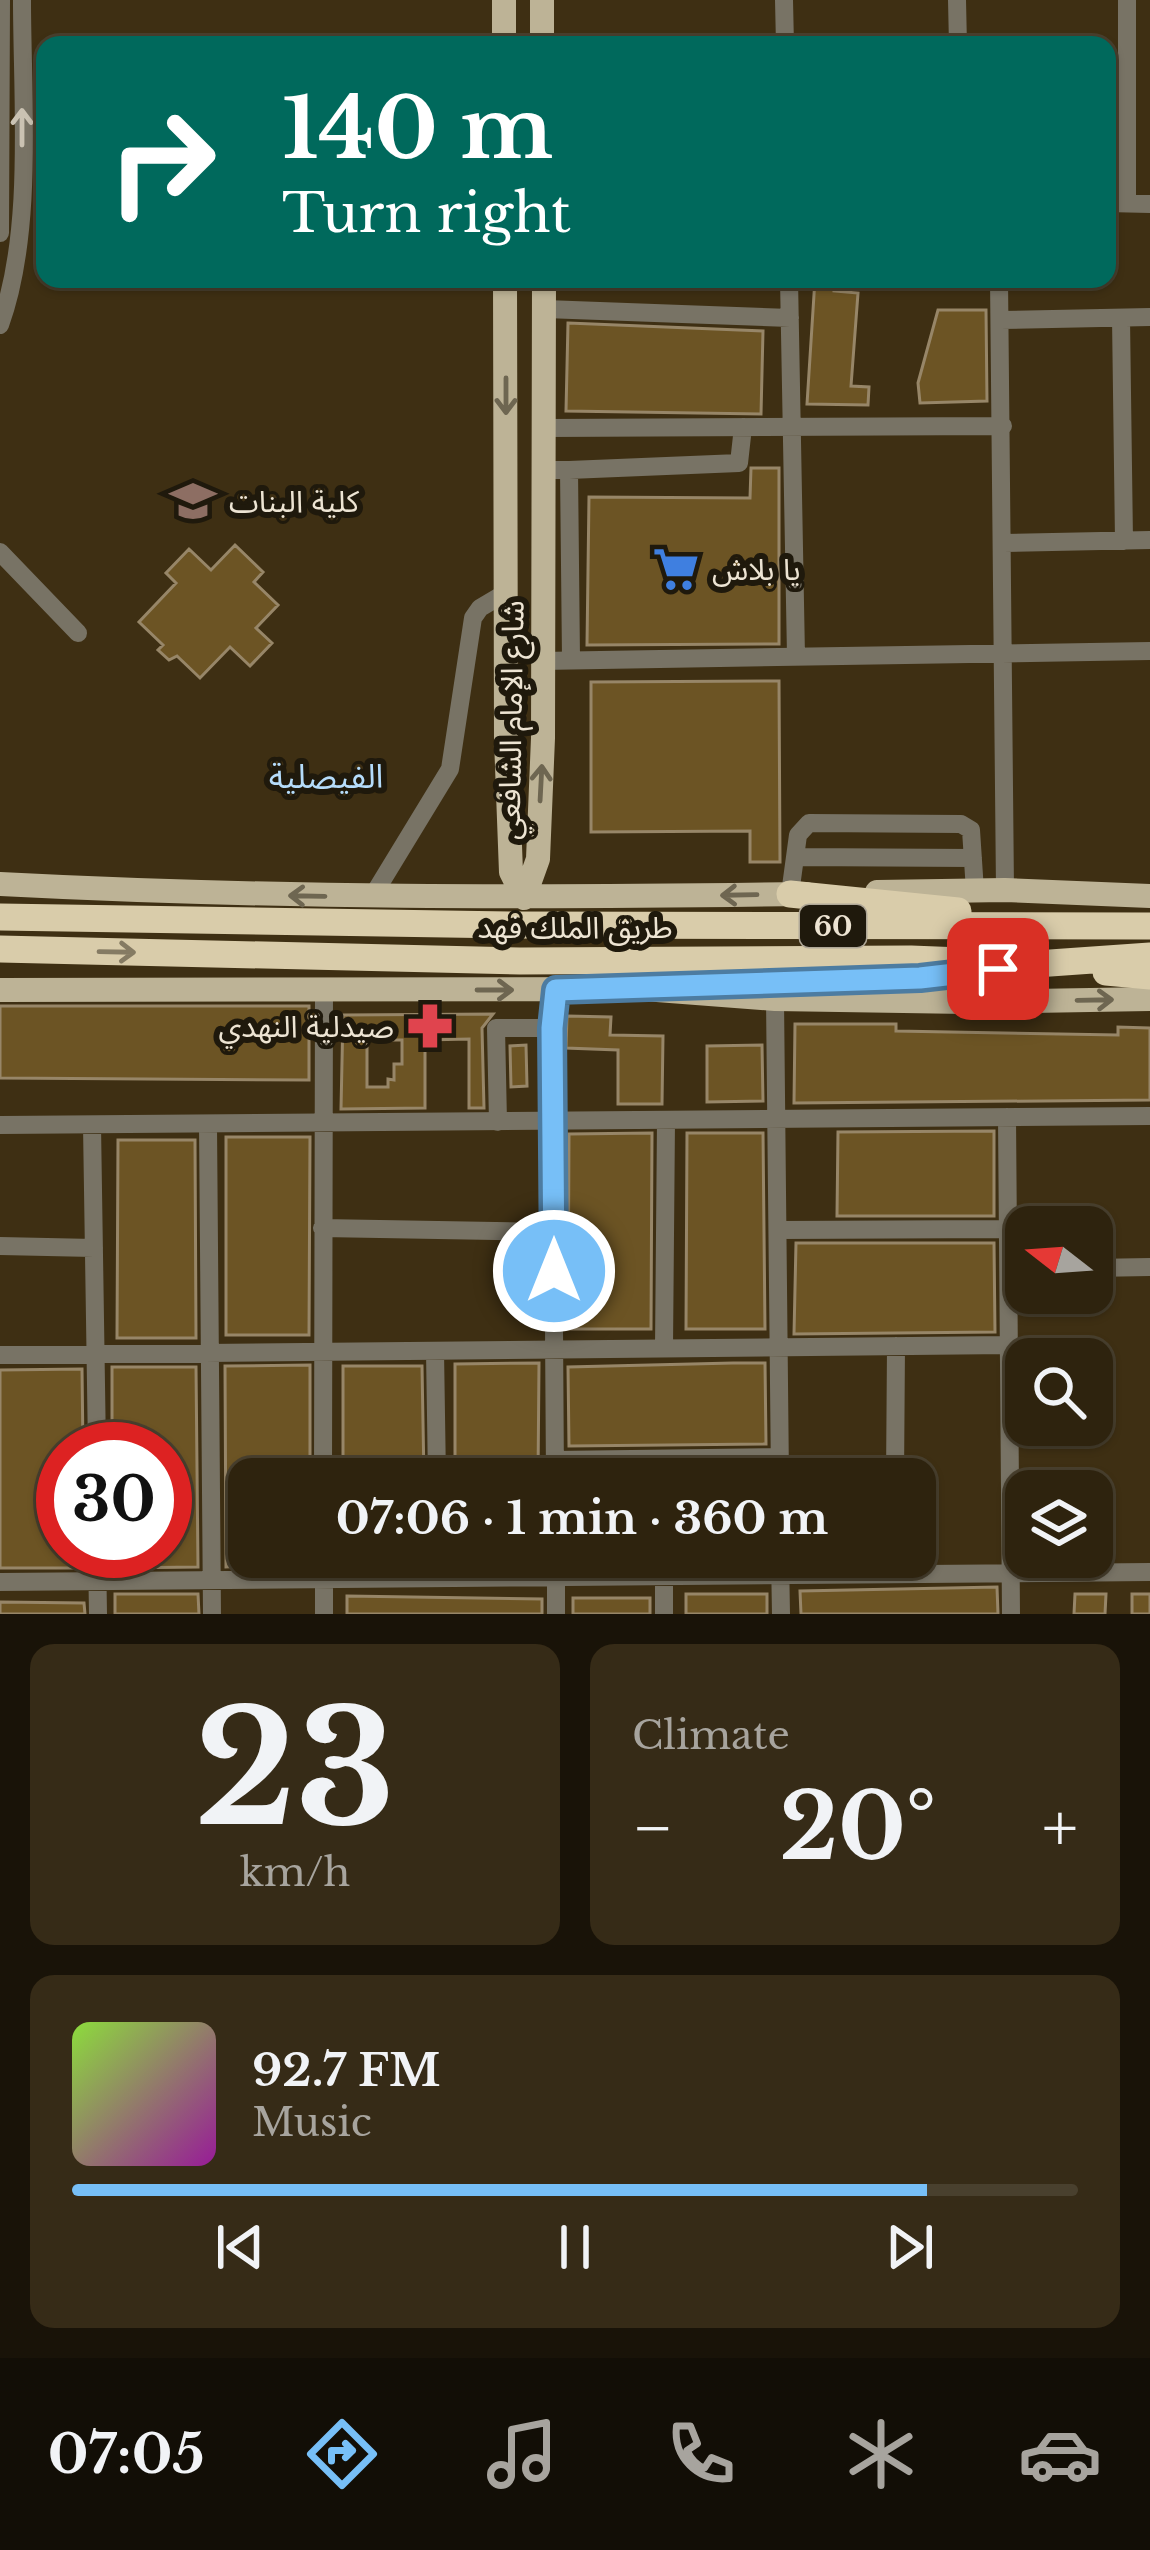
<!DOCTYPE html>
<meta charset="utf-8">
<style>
body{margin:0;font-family:"Libre Baskerville","Noto Sans Arabic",serif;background:#362b17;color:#f1f3f6;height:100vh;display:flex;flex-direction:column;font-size:45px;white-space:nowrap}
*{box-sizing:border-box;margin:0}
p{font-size:39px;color:#a7a49e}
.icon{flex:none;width:66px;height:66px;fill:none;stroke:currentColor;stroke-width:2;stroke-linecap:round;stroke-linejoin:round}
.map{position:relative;height:1614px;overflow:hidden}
.side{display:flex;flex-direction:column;gap:30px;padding:30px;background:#191308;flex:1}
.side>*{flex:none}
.guide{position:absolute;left:36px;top:36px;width:1080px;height:252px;border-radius:24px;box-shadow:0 3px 9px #0004,0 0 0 3px #49402e;background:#00695c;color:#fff;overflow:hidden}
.needle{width:78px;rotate:287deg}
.tools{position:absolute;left:1005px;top:1206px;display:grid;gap:24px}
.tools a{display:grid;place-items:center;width:108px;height:108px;border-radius:24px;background:#2e230e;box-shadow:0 3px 9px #0004,0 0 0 3px #49402e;font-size:60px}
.speed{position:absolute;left:36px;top:1422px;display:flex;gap:24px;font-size:60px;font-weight:700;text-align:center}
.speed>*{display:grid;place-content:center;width:156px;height:156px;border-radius:50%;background:#2e230e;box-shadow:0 3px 9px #0004,0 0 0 3px #49402e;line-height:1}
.speed .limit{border:18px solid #d22;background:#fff;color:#111}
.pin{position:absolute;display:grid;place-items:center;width:102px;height:102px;color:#fff;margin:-51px;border-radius:24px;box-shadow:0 6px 18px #0006}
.me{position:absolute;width:132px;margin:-66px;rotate:0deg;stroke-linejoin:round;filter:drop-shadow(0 0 9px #0008)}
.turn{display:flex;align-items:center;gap:42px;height:252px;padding:0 48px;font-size:54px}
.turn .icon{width:156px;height:156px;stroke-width:2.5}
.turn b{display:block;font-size:84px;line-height:102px}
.big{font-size:90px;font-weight:800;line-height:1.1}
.side .widget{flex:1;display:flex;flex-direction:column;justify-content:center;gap:18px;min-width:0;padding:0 42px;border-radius:24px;background:#362b17}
.side .dial{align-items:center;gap:0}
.dial b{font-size:156px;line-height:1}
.song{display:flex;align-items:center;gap:36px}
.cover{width:144px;height:144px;border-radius:18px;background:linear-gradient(135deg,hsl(90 70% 55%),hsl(300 70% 35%))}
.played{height:12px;border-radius:6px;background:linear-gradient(90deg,#77bff7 85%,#49402e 85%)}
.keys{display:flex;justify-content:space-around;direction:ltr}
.heat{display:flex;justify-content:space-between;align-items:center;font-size:66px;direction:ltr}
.side .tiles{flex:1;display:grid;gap:30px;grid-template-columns:1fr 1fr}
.widget:last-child{grid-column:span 2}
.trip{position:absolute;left:228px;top:1458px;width:708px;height:120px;border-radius:24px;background:#2e230e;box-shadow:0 3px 9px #0004,0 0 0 3px #49402e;font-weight:800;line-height:120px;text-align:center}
.menu{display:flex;height:192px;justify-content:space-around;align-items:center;background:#120e06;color:#a7a49e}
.menu .icon{width:84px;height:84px}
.menu .current{color:#77bff7}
.menu b{font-size:54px;color:#f1f3f6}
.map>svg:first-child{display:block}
.building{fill:#6c5424;stroke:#978668;stroke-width:3;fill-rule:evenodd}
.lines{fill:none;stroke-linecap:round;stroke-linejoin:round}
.minor{stroke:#787365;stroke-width:18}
.major{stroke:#bdb396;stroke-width:24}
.highway{stroke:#d9ccaa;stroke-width:27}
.oneway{stroke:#cac2b2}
.oneway2{stroke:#6e6651}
.oneway3{stroke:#857b63}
.route-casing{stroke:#4d7ca1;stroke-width:30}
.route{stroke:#77bff7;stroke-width:21}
.labels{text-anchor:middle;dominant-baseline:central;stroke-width:12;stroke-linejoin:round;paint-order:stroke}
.shield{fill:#1f190c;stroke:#afa797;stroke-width:3}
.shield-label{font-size:27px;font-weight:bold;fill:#ede4d3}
.poi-label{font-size:30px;fill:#ede4d3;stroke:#1f190c;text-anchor:start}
.street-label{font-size:30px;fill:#ede4d3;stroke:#1f190c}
.neighbourhood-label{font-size:33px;fill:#b5dcfb;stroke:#1f190c}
</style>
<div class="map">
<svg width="1150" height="1614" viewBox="0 0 1150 1614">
<rect width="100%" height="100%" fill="#3e2f13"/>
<path class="building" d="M815,279H835L834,291L858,293L851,386L869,387L868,405L807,404Z
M938,310H986L987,401L920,403L918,383Z
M568,323L763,331L761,414L566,411Z
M751,468H779V644L587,645L589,497L750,498Z
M235,545L263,572L254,582L278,605L256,628L272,643L250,666L230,647L200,678L177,656L169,660L158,650L163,645L139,622L176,583L166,573L189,549L211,570Z
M779,681L780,862H750V831L591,832V682Z
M0,1006H309V1080L0,1078Z
M493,1014L482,1028L484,1108H469V1039L425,1040V1108L341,1109L343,1015ZM367,1040H402V1064H394V1080L388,1079V1087H367Z
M567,1016L611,1017L610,1035L663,1036L662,1104H618V1050L566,1048Z
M795,1024H896V1031L1118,1035V1027L1150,1028V1100L794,1103Z
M526,1045L527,1086L511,1087L510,1046Z
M762,1045L763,1101L707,1102V1046Z
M994,1131V1216H837L838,1132Z
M652,1133L651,1329H568L569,1134Z
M687,1133H763L765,1329H686Z
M226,1137H310L309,1335H226Z
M118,1140H195L196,1338H117Z
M796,1243H994L995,1332L794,1334Z
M539,1363L538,1479H455V1364Z
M733,1363H765L766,1444L569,1446L568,1367Z
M310,1365V1479H249V1566L226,1567L225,1366Z
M343,1366H422L424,1479H343Z
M112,1367H196L198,1567L113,1568V1551H165V1449H112Z
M82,1369L83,1449H63V1551H84V1568H0V1370Z
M997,1587L998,1614H801L800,1591Z
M115,1594H198L199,1614H115Z
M686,1594H767V1614H686Z
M1075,1594H1106L1105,1614H1074Z
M1132,1594H1150V1614H1132Z
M347,1596L542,1599V1614H347Z
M573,1598H650V1614H573Z
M0,1602L84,1603L85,1614H0Z"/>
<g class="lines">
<path class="minor" d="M784,0L785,45
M957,0L958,45
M1107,203L1150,204
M1127,203V0
M0,233L1,0
M789,279L796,656
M999,279L1005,890
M545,309L790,318
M1121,318L1124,541
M1000,320L1150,317
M0,325C34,231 22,101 22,0
M546,428L1003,426
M546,470H569L571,659
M569,470L739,463L743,427
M1004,543L1150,540
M0,552L78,633
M541,661L1150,651
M795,857L973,858
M790,894L798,835L809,823L961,824L971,830L975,891
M372,897L450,769L473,618L480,608L507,592
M775,999L780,1479
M1007,1117L1011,1614
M498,1122L496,1028H552
M0,1125L1150,1116
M92,1125L97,1449
M208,1125L212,1614
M322,1228L554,1232
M778,1230L1008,1229
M0,1246L94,1248
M1092,1268L1150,1267
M664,1348L666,1121
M435,1351L437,1479
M0,1355L1009,1345
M555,1460L780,1457
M323,1479L324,989
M555,1479L552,1028L556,990
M895,1479L896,1346
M97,1551L98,1614
M324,1557V1614
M556,1557V1614
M780,1557L781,1614
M664,1576V1614
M0,1582L1150,1572"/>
<path class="major" d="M504,0V45
M542,0V45
M505,279L506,740L511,872L524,898
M0,884C269,898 537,898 806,894
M877,892L1005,890L1150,896
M524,898L538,859L543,738L544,279
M784,984L920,978L982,971
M0,990L644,989L775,999L967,1002L1150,999"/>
<path class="highway" d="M790,894L958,911
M0,917L515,925L1150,926
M0,949L520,961L911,959L1036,964L1150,956
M1106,972L1150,976"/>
</g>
<defs><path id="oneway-shaft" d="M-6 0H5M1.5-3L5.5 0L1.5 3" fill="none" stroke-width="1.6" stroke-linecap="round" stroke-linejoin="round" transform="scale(3)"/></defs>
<use class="oneway" href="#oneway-shaft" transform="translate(22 127) rotate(-90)"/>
<g class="oneway2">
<use href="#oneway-shaft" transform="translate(506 396) rotate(90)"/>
<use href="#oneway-shaft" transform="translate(541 783) rotate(-87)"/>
<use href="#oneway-shaft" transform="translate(739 895) rotate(179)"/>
<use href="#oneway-shaft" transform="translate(307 896) rotate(-179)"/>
<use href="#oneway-shaft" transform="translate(495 990)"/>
<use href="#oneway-shaft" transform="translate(1095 1000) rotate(-1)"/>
</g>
<use class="oneway3" href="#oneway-shaft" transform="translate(117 952) rotate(1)"/>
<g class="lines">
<g class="route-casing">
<path id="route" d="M554,1271L552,1028L556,990L920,978L998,969"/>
</g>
<use href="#route" class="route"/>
</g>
<defs>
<g id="university-bare" transform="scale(3.6)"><path d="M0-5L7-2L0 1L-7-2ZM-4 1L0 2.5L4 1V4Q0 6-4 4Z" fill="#8d6e63" stroke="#1f190c" stroke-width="2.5" paint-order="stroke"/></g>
<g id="supermarket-bare" transform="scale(3.6)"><path d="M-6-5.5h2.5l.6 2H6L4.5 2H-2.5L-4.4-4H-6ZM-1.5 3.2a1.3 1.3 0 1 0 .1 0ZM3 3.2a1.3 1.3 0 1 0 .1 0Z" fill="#3f7fe0" stroke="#1f190c" stroke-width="2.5" paint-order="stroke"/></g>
<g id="pharmacy-bare" transform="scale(3.6)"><path d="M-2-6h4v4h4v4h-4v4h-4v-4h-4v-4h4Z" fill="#e0444e" stroke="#1f190c" stroke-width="2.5" paint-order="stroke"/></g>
</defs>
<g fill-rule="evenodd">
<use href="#university-bare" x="193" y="501"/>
<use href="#supermarket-bare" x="676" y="569"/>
<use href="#pharmacy-bare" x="430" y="1026"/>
</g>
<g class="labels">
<rect class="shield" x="800" y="905" width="66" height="42" rx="9"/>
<g class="shield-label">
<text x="833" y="926">60</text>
</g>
<g class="poi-label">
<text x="229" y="501">كلية البنات</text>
<text x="712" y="569">يا بلاش</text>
<text x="394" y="1026" text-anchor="end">صيدلية النهدي</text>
</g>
<g class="street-label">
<text transform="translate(511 720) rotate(-89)">شارع الإمام الشافعي</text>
<text x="575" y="927">طريق الملك فهد</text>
</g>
<g class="neighbourhood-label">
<text x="326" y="776">الفيصلية</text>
</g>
</g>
</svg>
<div class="tools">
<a><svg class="needle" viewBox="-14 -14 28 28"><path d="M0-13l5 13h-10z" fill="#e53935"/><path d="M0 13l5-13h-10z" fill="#a7a49e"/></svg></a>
<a><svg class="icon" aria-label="search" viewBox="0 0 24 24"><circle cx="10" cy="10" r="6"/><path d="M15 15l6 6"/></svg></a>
<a><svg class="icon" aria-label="layers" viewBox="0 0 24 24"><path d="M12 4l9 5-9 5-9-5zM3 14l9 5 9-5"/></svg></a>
</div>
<div class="speed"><div class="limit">30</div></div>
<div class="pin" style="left:998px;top:969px;background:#d93025"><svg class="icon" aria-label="arrive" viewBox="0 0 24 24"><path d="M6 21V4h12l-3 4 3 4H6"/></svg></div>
<svg class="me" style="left:554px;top:1271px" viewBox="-20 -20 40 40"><circle r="17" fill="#77bff7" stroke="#fff" stroke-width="3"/><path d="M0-11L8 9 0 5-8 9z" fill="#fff"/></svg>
<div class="trip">07:06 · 1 min · 360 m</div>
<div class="guide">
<div class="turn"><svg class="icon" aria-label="right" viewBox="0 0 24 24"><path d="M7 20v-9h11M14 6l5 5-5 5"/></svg><div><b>140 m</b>Turn right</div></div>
</div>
</div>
<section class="side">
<div class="tiles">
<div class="widget dial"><b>23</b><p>km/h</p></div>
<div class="widget"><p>Climate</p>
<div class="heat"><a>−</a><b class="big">20°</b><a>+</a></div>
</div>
<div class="widget">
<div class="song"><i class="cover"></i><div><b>92.7 FM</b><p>Music</p></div></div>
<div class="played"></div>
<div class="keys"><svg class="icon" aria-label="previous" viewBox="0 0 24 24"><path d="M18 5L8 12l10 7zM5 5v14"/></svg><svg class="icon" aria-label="pause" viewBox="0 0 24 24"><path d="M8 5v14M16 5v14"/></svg><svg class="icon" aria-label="next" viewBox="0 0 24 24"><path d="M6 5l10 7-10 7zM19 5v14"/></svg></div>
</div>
</div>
</section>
<nav class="menu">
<b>07:05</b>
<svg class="icon current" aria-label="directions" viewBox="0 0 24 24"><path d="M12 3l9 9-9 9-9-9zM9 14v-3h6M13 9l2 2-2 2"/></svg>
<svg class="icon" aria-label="music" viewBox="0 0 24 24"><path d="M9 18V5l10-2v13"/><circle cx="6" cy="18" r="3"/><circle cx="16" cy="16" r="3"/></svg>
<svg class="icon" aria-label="phone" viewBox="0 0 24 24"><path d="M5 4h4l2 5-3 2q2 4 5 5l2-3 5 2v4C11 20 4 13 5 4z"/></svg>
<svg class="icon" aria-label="climate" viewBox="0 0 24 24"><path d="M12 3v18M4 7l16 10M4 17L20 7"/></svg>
<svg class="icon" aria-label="car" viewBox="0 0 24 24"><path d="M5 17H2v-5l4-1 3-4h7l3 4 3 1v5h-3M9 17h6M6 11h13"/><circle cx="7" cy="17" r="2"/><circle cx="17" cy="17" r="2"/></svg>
</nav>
